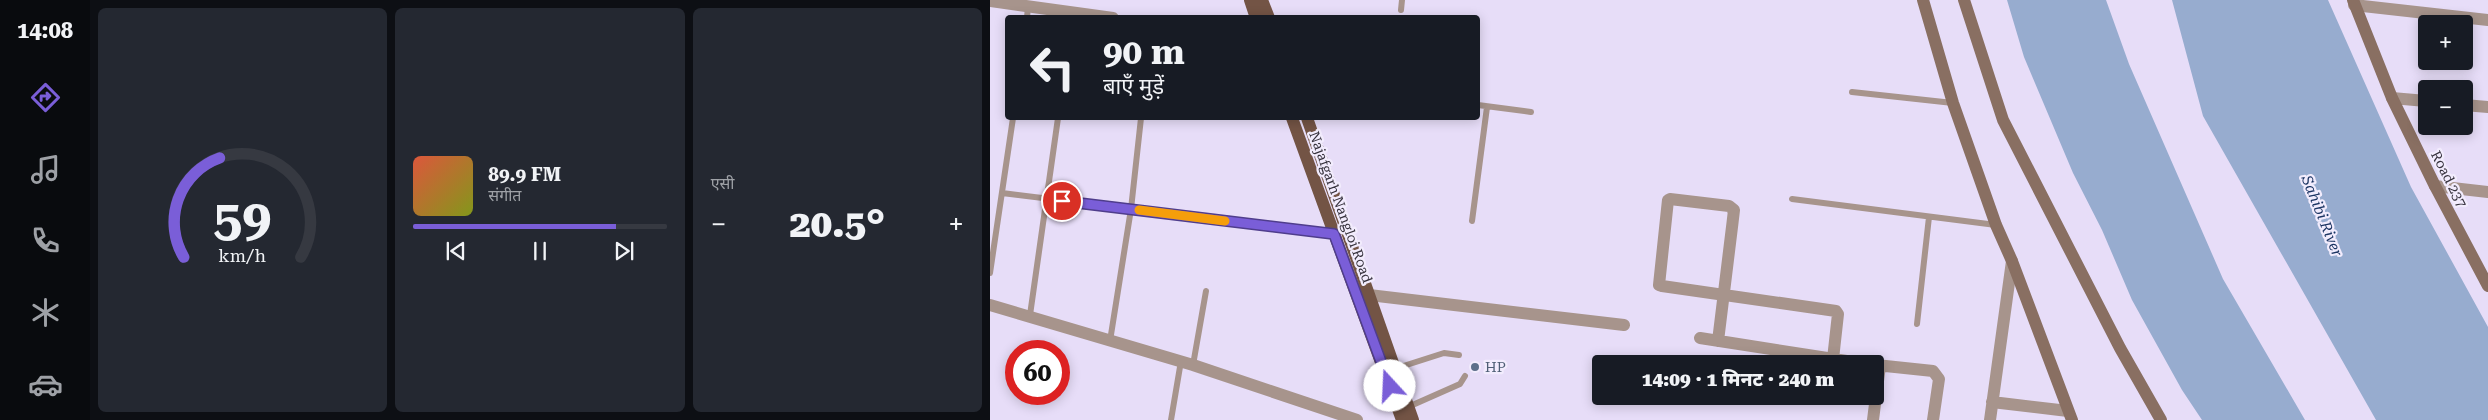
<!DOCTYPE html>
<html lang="hi">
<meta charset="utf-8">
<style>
body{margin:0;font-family:"Roboto Serif","Noto Sans Devanagari",serif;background:#242831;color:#f1f3f6;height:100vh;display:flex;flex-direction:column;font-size:19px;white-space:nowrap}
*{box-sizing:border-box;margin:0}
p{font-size:16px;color:#9ea1a6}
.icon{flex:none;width:28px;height:28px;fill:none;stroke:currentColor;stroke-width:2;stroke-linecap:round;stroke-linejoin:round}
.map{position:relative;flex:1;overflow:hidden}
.panel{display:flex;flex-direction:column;gap:8px;padding:8px;background:#0d0f14;width:900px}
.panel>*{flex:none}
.guide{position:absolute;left:15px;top:15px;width:475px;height:105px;border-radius:5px;box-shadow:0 2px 12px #0003;background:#171b24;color:#f1f3f6;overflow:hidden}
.buttons{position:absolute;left:1428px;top:15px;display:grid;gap:10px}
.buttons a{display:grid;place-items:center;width:55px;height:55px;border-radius:5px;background:#171b24;box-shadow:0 2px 12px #0003;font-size:25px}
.speed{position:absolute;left:15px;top:340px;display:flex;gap:10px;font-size:25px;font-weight:700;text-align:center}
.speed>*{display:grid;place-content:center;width:65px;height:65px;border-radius:50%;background:#171b24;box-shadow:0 2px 12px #0003;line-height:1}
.speed .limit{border:8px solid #d22;background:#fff;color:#111}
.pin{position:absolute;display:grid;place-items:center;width:42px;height:42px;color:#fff;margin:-21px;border:2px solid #fff;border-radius:50%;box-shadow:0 1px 5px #0007}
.me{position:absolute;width:55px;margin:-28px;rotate:340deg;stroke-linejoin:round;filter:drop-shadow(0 0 4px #0008)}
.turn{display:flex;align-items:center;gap:18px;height:105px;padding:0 15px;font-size:22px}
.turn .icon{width:65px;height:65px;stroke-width:2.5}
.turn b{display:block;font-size:35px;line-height:42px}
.big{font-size:38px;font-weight:800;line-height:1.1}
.panel .widget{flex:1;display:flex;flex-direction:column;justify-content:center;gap:8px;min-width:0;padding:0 18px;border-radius:8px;background:#242831}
.panel .dial{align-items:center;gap:0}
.dial svg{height:130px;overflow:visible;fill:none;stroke:#363941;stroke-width:7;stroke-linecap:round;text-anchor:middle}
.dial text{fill:#f1f3f6;stroke:none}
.song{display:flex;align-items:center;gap:15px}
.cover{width:60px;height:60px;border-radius:8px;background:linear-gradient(135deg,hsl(10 70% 55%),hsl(70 70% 35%))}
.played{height:5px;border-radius:2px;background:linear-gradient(90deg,#7a5ed8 80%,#363941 80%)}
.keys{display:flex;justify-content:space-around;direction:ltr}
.heat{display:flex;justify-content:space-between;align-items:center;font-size:28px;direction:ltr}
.panel .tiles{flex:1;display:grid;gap:8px;grid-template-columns:repeat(3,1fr)}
.trip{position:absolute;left:602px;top:355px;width:292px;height:50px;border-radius:5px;background:#171b24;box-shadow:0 2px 12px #0003;font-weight:800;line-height:50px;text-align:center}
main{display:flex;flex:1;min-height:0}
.tab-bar{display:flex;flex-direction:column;width:90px;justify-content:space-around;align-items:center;background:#090b0e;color:#9ea1a6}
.tab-bar .icon{width:35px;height:35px}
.tab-bar .current{color:#7a5ed8}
.tab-bar b{font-size:22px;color:#f1f3f6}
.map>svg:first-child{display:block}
.water{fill:#97accf}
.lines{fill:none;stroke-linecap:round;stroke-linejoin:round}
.lane{stroke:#a7948c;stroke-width:6}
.street{stroke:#a7948c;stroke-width:12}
.secondary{stroke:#896f62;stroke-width:12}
.primary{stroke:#735445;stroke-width:12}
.route-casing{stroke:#4f3d8c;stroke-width:12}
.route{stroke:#7a5ed8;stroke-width:9}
.slow{stroke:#f59e0b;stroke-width:9}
.service-dot{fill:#5c6f8a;stroke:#f2ecfd;stroke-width:2}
.labels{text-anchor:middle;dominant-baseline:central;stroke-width:4.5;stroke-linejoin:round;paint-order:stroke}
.street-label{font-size:14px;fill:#36323d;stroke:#f2ecfd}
.service-label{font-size:14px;fill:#4e5e75;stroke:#f2ecfd;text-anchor:start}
.water-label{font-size:15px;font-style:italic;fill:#1b3462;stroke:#f2ecfd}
</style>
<main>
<nav class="tab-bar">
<b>14:08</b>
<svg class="icon current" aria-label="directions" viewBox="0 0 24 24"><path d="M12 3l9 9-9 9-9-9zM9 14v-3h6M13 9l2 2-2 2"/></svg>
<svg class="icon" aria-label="music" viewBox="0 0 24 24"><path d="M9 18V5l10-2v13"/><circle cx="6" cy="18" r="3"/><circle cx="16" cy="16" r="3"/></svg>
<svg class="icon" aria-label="phone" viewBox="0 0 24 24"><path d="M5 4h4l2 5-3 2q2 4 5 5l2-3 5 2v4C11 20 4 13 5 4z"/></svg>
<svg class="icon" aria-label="climate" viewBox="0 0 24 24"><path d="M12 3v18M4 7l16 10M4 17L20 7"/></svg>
<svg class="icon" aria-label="car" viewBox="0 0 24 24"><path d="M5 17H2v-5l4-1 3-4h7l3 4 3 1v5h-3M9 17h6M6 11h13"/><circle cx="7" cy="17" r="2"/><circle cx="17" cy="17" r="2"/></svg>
</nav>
<section class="panel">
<div class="tiles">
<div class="widget dial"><svg viewBox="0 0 100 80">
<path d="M14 69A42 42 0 1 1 86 69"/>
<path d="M14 69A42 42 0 0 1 36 8" stroke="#7a5ed8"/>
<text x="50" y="56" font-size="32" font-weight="700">59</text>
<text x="50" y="72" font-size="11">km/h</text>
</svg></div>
<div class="widget">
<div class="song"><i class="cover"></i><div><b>89.9 FM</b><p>संगीत</p></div></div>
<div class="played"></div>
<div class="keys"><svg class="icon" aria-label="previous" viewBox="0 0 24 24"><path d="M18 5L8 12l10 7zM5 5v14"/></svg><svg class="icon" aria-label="pause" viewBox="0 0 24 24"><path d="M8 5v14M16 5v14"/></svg><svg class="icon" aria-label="next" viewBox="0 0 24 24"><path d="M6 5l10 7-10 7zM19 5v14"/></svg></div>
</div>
<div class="widget"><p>एसी</p>
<div class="heat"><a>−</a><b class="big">20.5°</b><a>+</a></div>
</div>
</div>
</section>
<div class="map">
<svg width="1498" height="420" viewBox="0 0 1498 420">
<rect width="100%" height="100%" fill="#e7ddf8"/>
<path class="water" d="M1017,0H1116L1139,64L1233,279L1315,420H1212L1192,390L1142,300L1112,230L1083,173L1034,57Z
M1182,0H1338L1421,187L1498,327V420H1386L1213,116Z"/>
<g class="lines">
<path class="lane" d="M411,10L412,0
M37,18L38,6
M862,92L963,103
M488,105L541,112
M12,193L344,234
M802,199L1006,225
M482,221L497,107
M0,273L23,118
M40,315L68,118
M927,324L939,217
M120,341L141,209L151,118
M203,365L216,291
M404,369L454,353L469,355
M418,407L470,384L475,376
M181,420L191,361"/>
<path class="street" d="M0,1L123,18
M1364,5L1498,20
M1402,98L1436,101
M1474,105L1498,107
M1445,186L1498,192
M379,295L634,325
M0,305L203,365L367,420
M710,338L876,364
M728,341C733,298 739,254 744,210L739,206L680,199L678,200L669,285L672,286L846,311L848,314L843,359
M886,365L943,371L949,379L943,420
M886,396L890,366
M1002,402L1078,411
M883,420L886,396
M1000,420L1022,261"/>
<path class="secondary" d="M933,0L963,103L1006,225L1022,261L1082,420
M974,0L1013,120L1130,348L1171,420
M1363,0L1402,98L1445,186L1498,286"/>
<path class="primary" d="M260,0L266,18
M272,0L279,18
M302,118L412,420
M317,118L423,420"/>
</g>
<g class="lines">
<g class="route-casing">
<path id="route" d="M72,201L344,234L400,386"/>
</g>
<use href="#route" class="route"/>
<path class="slow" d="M149,210L235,221"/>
</g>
<circle class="service-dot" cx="485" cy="367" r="5"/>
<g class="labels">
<g class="street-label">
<text transform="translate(1459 179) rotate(63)">Road 237</text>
<text transform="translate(351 207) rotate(70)">Najafgarh Nangloi Road</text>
</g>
<g class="service-label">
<text x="495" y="367">HP</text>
</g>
<g class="water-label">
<text transform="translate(1332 216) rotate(68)">Sahibi River</text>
</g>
</g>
</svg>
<div class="buttons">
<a>+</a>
<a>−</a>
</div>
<div class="speed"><div class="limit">60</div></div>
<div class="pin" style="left:72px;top:201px;background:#d93025"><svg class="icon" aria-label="arrive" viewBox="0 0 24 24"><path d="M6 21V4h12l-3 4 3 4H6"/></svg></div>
<svg class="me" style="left:400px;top:386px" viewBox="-20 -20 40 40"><circle r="19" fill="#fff"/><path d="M0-13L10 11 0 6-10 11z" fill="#7a5ed8"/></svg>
<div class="trip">14:09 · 1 मिनट · 240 m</div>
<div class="guide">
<div class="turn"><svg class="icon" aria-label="left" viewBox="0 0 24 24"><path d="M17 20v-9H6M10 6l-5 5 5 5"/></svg><div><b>90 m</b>बाएँ मुड़ें</div></div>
</div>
</div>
</main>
